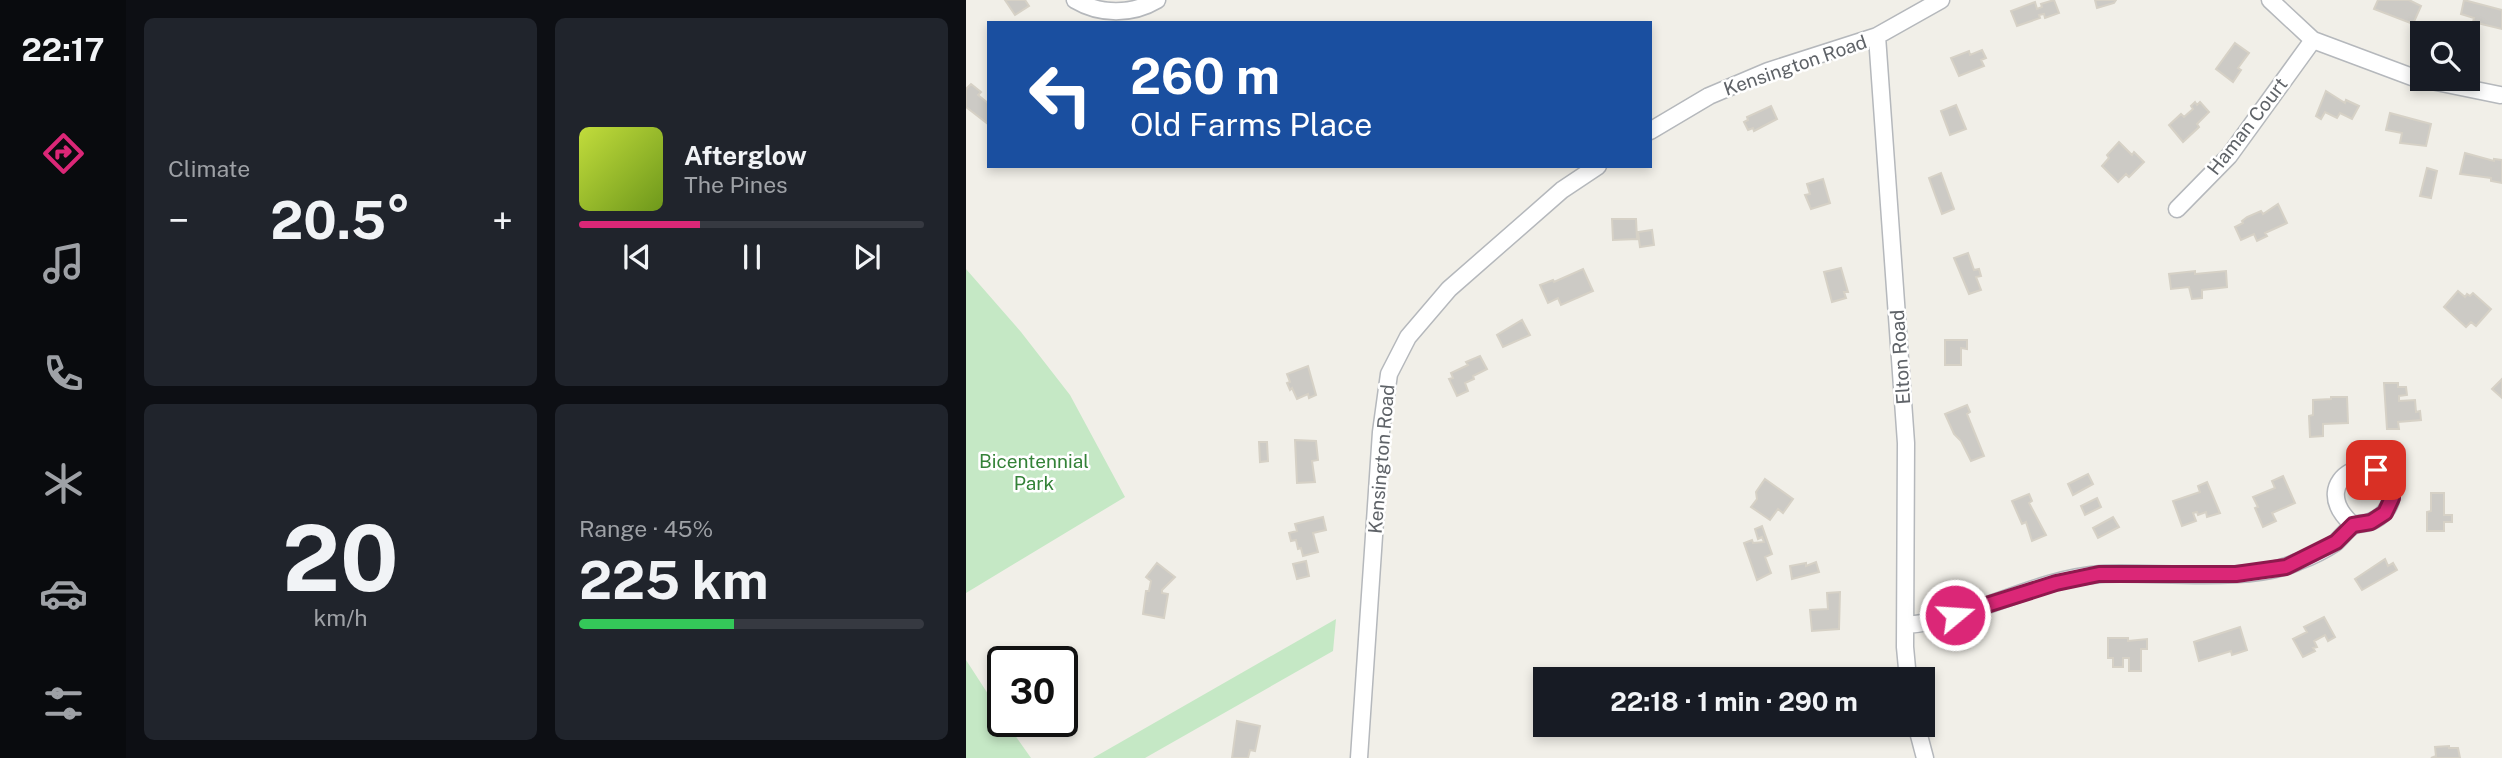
<!DOCTYPE html>
<meta charset="utf-8">
<style>
body{margin:0;font-family:"Public Sans",sans-serif;background:#20242c;color:#f1f3f6;height:100vh;display:flex;flex-direction:column;font-size:26px;white-space:nowrap}
*{box-sizing:border-box;margin:0}
p{font-size:23px;color:#9ea1a6}
.icon{flex:none;width:38px;height:38px;fill:none;stroke:currentColor;stroke-width:2;stroke-linecap:round;stroke-linejoin:round}
.map{position:relative;flex:1;overflow:hidden}
.sheet{display:flex;flex-direction:column;gap:18px;padding:18px;background:#0d0f14;width:840px}
.sheet>*{flex:none}
.guide{position:absolute;left:21px;top:21px;width:665px;height:147px;border-radius:0px;box-shadow:0 4px 10px #0003;background:#1a4fa0;color:#fff;overflow:hidden}
.fabs{position:absolute;left:1444px;top:21px;display:grid;gap:14px}
.fabs a{display:grid;place-items:center;width:70px;height:70px;border-radius:0px;background:#171b24;box-shadow:0 4px 10px #0003;font-size:35px}
.speed{position:absolute;left:21px;top:646px;display:flex;gap:14px;font-size:35px;font-weight:700;text-align:center}
.speed>*{display:grid;place-content:center;width:91px;height:91px;border-radius:50%;background:#171b24;box-shadow:0 4px 10px #0003;line-height:1}
.speed .limit{border:4px solid #111;border-radius:10px;background:#fff;color:#111}
.pin{position:absolute;display:grid;place-items:center;width:60px;height:60px;color:#fff;margin:-30px;border-radius:14px;box-shadow:0 4px 10px #0006}
.me{position:absolute;width:77px;margin:-38px;rotate:72deg;stroke-linejoin:round;filter:drop-shadow(0 0 5px #0008)}
.turn{display:flex;align-items:center;gap:24px;height:147px;padding:0 28px;font-size:32px}
.turn .icon{width:91px;height:91px;stroke-width:2.5}
.turn b{display:block;font-size:49px;line-height:60px}
.big{font-size:52px;font-weight:700;line-height:1.1}
.sheet .tile{flex:1;display:flex;flex-direction:column;justify-content:center;gap:10px;min-width:0;padding:0 24px;border-radius:10px;background:#20242c}
.sheet .dial{align-items:center;gap:0}
.dial b{font-size:91px;line-height:1}
.song{display:flex;align-items:center;gap:21px}
.cover{width:84px;height:84px;border-radius:10px;background:linear-gradient(135deg,hsl(70 70% 55%),hsl(80 70% 35%))}
.played{height:7px;border-radius:4px;background:linear-gradient(90deg,#db2777 35%,#363941 35%)}
.keys{display:flex;justify-content:space-around;direction:ltr}
.heat{display:flex;justify-content:space-between;align-items:center;font-size:38px;direction:ltr}
.charge{height:10px;border-radius:5px;background:linear-gradient(90deg,#34c759 45%,#363941 0)}
.sheet .tiles{flex:1;display:grid;gap:18px;grid-template-columns:repeat(2,1fr)}
.trip{position:absolute;left:567px;top:667px;width:402px;height:70px;border-radius:0px;background:#171b24;box-shadow:0 4px 10px #0003;font-weight:700;line-height:70px;text-align:center}
main{display:flex;flex:1;min-height:0}
.menu{display:flex;flex-direction:column;width:126px;justify-content:space-around;align-items:center;background:#090b0e;color:#9ea1a6}
.menu .icon{width:49px;height:49px}
.menu .on{color:#db2777}
.menu b{font-size:32px;color:#f1f3f6}
.map>svg:first-child{display:block}
.green{fill:#c5e8c5}
.building{fill:#cccac5;stroke:#d6d1c6;stroke-width:2}
.lines{fill:none;stroke-linecap:round;stroke-linejoin:round}
.minor-casing{stroke:#b5b8bc;stroke-width:19}
.minor{stroke:#fff;stroke-width:16}
.route-casing{stroke:#8e194d;stroke-width:18}
.route{stroke:#db2777;stroke-width:12}
.labels{text-anchor:middle;dominant-baseline:central;stroke-width:5;stroke-linejoin:round;paint-order:stroke}
.street-label{font-size:19px;fill:#5f6368;stroke:#fff}
.park-label{font-size:19px;fill:#348238;stroke:#fff}
</style>
<main>
<nav class="menu">
<b>22:17</b>
<svg class="icon on" aria-label="directions" viewBox="0 0 24 24"><path d="M12 3l9 9-9 9-9-9zM9 14v-3h6M13 9l2 2-2 2"/></svg>
<svg class="icon" aria-label="music" viewBox="0 0 24 24"><path d="M9 18V5l10-2v13"/><circle cx="6" cy="18" r="3"/><circle cx="16" cy="16" r="3"/></svg>
<svg class="icon" aria-label="phone" viewBox="0 0 24 24"><path d="M5 4h4l2 5-3 2q2 4 5 5l2-3 5 2v4C11 20 4 13 5 4z"/></svg>
<svg class="icon" aria-label="climate" viewBox="0 0 24 24"><path d="M12 3v18M4 7l16 10M4 17L20 7"/></svg>
<svg class="icon" aria-label="car" viewBox="0 0 24 24"><path d="M5 17H2v-5l4-1 3-4h7l3 4 3 1v5h-3M9 17h6M6 11h13"/><circle cx="7" cy="17" r="2"/><circle cx="17" cy="17" r="2"/></svg>
<svg class="icon" aria-label="filters" viewBox="0 0 24 24"><path d="M4 7h16M4 17h16"/><circle cx="9" cy="7" r="2"/><circle cx="15" cy="17" r="2"/></svg>
</nav>
<section class="sheet">
<div class="tiles">
<div class="tile"><p>Climate</p>
<div class="heat"><a>−</a><b class="big">20.5°</b><a>+</a></div>
</div>
<div class="tile">
<div class="song"><i class="cover"></i><div><b>Afterglow</b><p>The Pines</p></div></div>
<div class="played"></div>
<div class="keys"><svg class="icon" aria-label="previous" viewBox="0 0 24 24"><path d="M18 5L8 12l10 7zM5 5v14"/></svg><svg class="icon" aria-label="pause" viewBox="0 0 24 24"><path d="M8 5v14M16 5v14"/></svg><svg class="icon" aria-label="next" viewBox="0 0 24 24"><path d="M6 5l10 7-10 7zM19 5v14"/></svg></div>
</div>
<div class="tile dial"><b>20</b><p>km/h</p></div>
<div class="tile"><p>Range · 45%</p><b class="big">225 km</b><div class="charge"></div></div>
</div>
</section>
<div class="map">
<svg width="1536" height="758" viewBox="0 0 1536 758">
<rect width="100%" height="100%" fill="#f1efe8"/>
<path class="green" d="M0,269L55,332L104,395L159,497L0,593Z
M370,619L367,651L179,758H127Z
M0,660L37,717V721H39L65,758H0Z"/>
<path class="building" d="M39,0H59L63,6L49,15Z
M1088,0L1093,13L1079,18L1078,14L1073,15L1074,18L1051,26L1045,11L1069,2L1071,9L1076,7L1075,4Z
M1129,0H1150L1148,3L1131,8Z
M1412,0H1443L1455,6L1447,24L1408,9Z
M1498,0L1536,10V29L1507,22L1508,18L1495,14Z
M1269,43L1283,53L1272,68L1275,70L1267,82L1250,69Z
M1016,50L1020,58L1015,60L1018,66L993,76L985,58L1003,51L1004,55Z
M5,84L15,92L12,95L23,104L22,124L0,107V89Z
M1360,91L1379,103L1380,100L1393,106L1386,119L1374,113L1371,118L1359,112L1355,119L1350,116Z
M1229,102L1231,105L1234,102L1243,112L1231,124L1233,127L1217,142L1203,125L1215,114L1218,117L1227,109L1225,106Z
M990,105L1000,129L984,135L975,111Z
M805,106L811,119L788,131L787,128L782,130L778,122L782,120L781,117Z
M1424,113L1465,124L1460,146L1434,143L1436,133L1420,130Z
M1153,142L1166,155L1168,152L1178,162L1163,177L1160,174L1152,182L1136,166L1143,158L1141,155Z
M1499,153L1528,161V159L1536,160V183L1525,181V178L1494,174Z
M1461,168L1471,171L1465,198L1454,196Z
M975,173L988,209L976,214L963,178Z
M857,179L864,203L845,209L839,195L844,194L841,184Z
M1312,204L1321,223L1299,233L1301,236L1291,241L1288,234L1275,240L1269,227L1277,223L1276,221L1281,217L1295,211L1297,214Z
M646,219H670L671,239L647,240Z
M686,230L688,245L674,247L672,232Z
M1002,253L1008,270L1013,269L1015,276L1010,277L1015,290L1003,294L988,258Z
M875,268L882,292H878L880,298L866,302L858,272Z
M617,269L627,291L595,305L592,298L582,303L574,285L587,280L588,282Z
M1229,271V274L1260,271L1261,287L1236,290V298L1226,299L1223,287L1205,289L1203,274Z
M1492,291L1499,297L1501,294L1504,296L1507,293L1525,309L1510,326L1505,322L1500,327L1478,307Z
M556,320L564,335L537,347L531,335Z
M979,340H1001V349L995,348V365H979Z
M514,356L521,369L507,376L508,379L499,383L502,391L491,396L483,379L487,378L485,373L502,365L500,362Z
M342,366L350,395L343,398L342,394L331,399L326,388L324,390L321,383L324,382L321,374Z
M1536,379V398L1526,389Z
M1418,383H1432V387H1440L1441,395L1433,396V401L1449,400L1450,412L1454,411L1455,420L1432,422L1433,429H1421Z
M1365,397H1381L1382,423L1357,424V436L1344,437L1343,416L1347,415V400L1365,399Z
M1001,405L1004,412L1001,414L1018,456L1005,461L995,441L988,434L979,414Z
M329,440L350,441L352,460L346,461L349,482L331,483Z
M293,442H301L302,461L294,462Z
M1122,474L1127,484L1107,495L1102,484Z
M1317,476L1329,503L1306,513L1310,521L1297,527L1289,508L1292,507L1287,497L1309,488L1306,481Z
M799,479L827,499L817,513L812,509L804,520L785,507L791,499L790,492Z
M1241,482L1254,513L1241,517L1240,512L1232,515L1231,512L1227,513L1230,521L1216,526L1207,501L1234,492L1232,486Z
M1465,493H1478V515H1486V522H1478V531H1461V512L1465,511Z
M1063,494L1066,501L1063,503L1080,535L1066,541L1060,522L1056,524L1046,501Z
M1131,498L1135,507L1119,515L1115,506Z
M357,517L360,530L347,533L352,552L337,556L335,548L332,549L330,540L325,541L323,533L331,531L329,524Z
M1147,517L1153,527L1132,538L1127,528Z
M796,526L806,554L799,557L805,573L791,580L778,543L786,540L787,543L798,542L796,537L792,539L789,529Z
M1419,559L1422,566L1427,563L1431,570L1396,590L1389,579Z
M340,561L343,576L331,579L327,564Z
M850,562L853,572L826,579L824,566L840,563V566Z
M191,563L209,577L196,590V593L202,594L198,618L177,614L180,591H183L185,581L180,577Z
M874,592L873,629L846,631L844,610L862,609L861,593Z
M1358,617L1369,637L1362,641L1359,635L1348,641L1351,647L1347,648L1349,651L1337,657L1327,639L1341,632L1338,627Z
M1274,627L1281,650L1266,655L1265,651L1233,661L1228,642Z
M1142,638H1162V641L1181,639V649H1175V671H1163V658H1157V667H1147V658H1142Z
M271,721L294,726L289,751L284,750L282,758H266Z
M1483,746V748H1492L1494,758H1465L1470,756L1469,747Z"/>
<g class="lines">
<g class="minor-casing">
<path id="minor" d="M109,0C134,15 166,15 191,0
M1304,0L1347,40L1446,77L1534,95
M911,36L940,443L939,647L942,679
M684,131L743,96L802,71L911,36L975,0
M1211,209L1263,156L1347,40
M940,625C1007,620 1067,579 1135,574C1190,571 1282,584 1331,562C1344,557 1357,551 1369,543C1375,538 1381,529 1388,525C1393,523 1399,524 1404,522C1415,518 1426,507 1425,495C1420,441 1334,478 1387,525
M950,724L959,758
M393,758L415,432L423,374L442,337L483,289L596,190L632,166"/>
</g>
<use href="#minor" class="minor"/>
</g>
<g class="lines">
<g class="route-casing">
<path id="route" d="M989,615L1090,583L1133,574H1270L1320,567L1370,542L1387,525L1405,522L1419,513L1426,498L1422,481L1410,470"/>
</g>
<use href="#route" class="route"/>
</g>
<g class="labels">
<g class="street-label">
<text transform="translate(829 65) rotate(-19)">Kensington Road</text>
<text transform="translate(1281 126) rotate(-52)">Haman Court</text>
<text transform="translate(934 357) rotate(-94)">Elton Road</text>
<text transform="translate(415 459) rotate(-85)">Kensington Road</text>
</g>
<g class="park-label">
<text x="68" y="461">Bicentennial<tspan x="68" dy="22">Park</tspan></text>
</g>
</g>
</svg>
<div class="fabs">
<a><svg class="icon" aria-label="search" viewBox="0 0 24 24"><circle cx="10" cy="10" r="6"/><path d="M15 15l6 6"/></svg></a>
</div>
<div class="speed"><div class="limit">30</div></div>
<div class="pin" style="left:1410px;top:470px;background:#d93025"><svg class="icon" aria-label="arrive" viewBox="0 0 24 24"><path d="M6 21V4h12l-3 4 3 4H6"/></svg></div>
<svg class="me" style="left:989px;top:615px" viewBox="-20 -20 40 40"><circle r="17" fill="#db2777" stroke="#fff" stroke-width="3"/><path d="M0-11L8 9 0 5-8 9z" fill="#fff"/></svg>
<div class="trip">22:18 · 1 min · 290 m</div>
<div class="guide">
<div class="turn"><svg class="icon" aria-label="left" viewBox="0 0 24 24"><path d="M17 20v-9H6M10 6l-5 5 5 5"/></svg><div><b>260 m</b>Old Farms Place</div></div>
</div>
</div>
</main>
